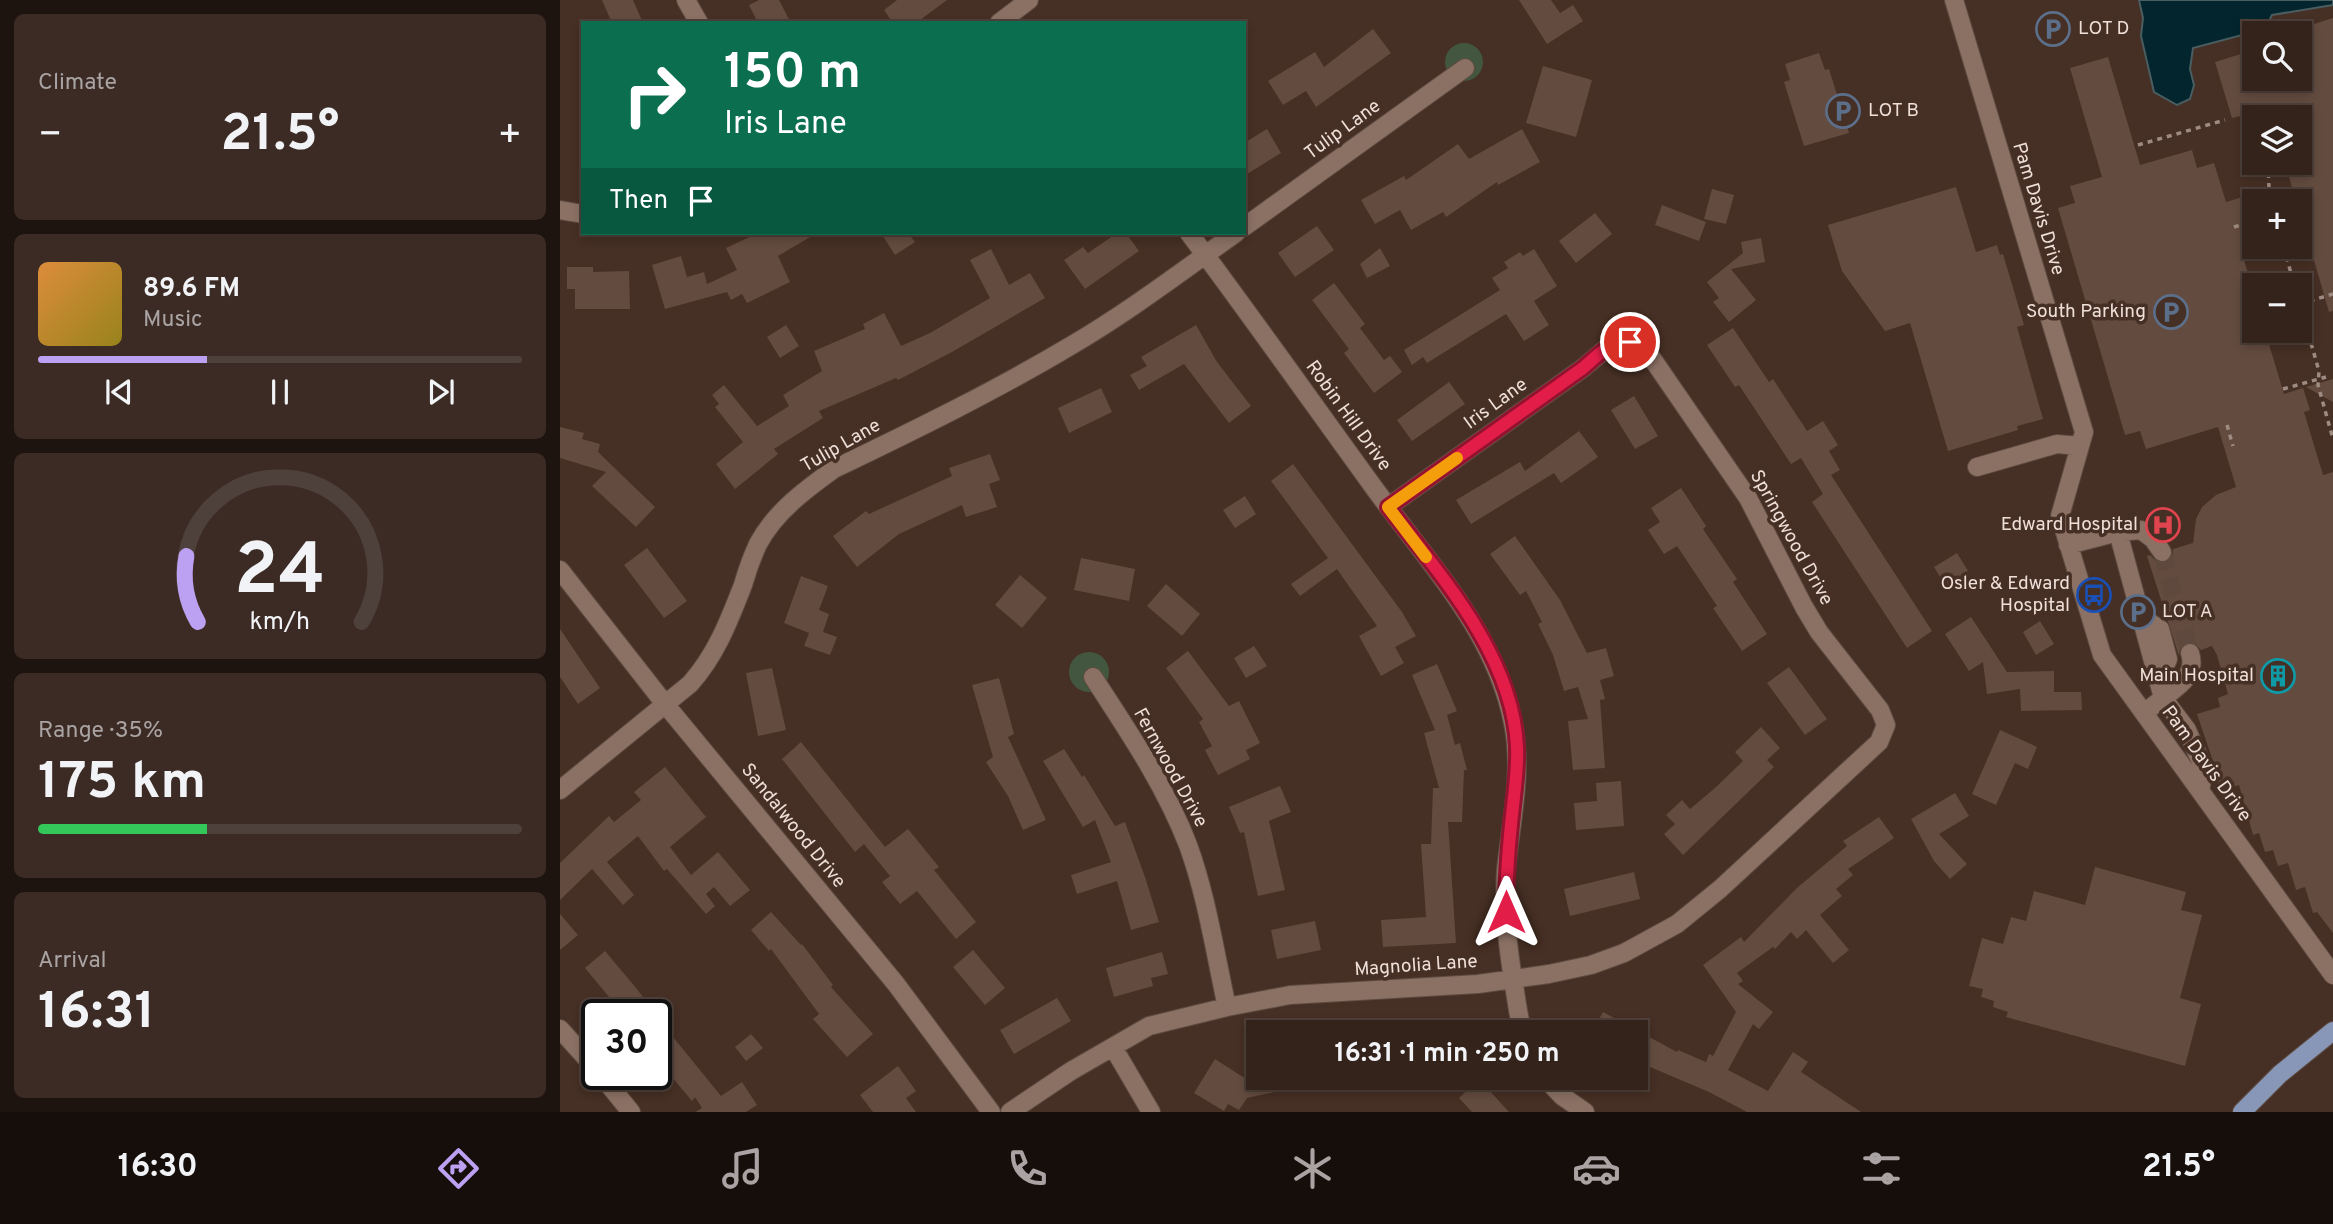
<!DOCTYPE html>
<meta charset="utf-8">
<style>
body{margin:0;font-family:Overpass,sans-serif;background:#3c2b24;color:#f1f3f6;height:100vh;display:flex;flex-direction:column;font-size:26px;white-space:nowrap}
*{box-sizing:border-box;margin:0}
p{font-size:23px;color:#a9a4a3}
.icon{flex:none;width:38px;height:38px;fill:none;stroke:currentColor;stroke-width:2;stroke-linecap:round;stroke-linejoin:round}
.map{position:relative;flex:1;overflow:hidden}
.drawer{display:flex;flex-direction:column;gap:14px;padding:14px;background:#1d130f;width:560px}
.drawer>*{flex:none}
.banner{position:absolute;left:21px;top:21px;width:665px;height:214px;border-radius:0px;box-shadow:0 4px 10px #0003,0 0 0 2px #4e403a;background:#0b6e4f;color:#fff;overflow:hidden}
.buttons{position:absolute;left:1682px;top:21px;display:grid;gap:14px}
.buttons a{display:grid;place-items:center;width:70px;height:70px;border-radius:0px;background:#34231b;box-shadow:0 4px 10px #0003,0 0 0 2px #4e403a;font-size:35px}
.speed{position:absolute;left:21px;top:999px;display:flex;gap:14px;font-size:35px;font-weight:700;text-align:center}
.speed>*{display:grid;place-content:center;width:91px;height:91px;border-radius:50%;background:#34231b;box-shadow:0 4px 10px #0003,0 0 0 2px #4e403a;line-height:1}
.speed .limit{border:4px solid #111;border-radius:10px;background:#fff;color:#111}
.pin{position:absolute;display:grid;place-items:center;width:60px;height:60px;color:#fff;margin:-30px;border:4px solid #fff;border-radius:50%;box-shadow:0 2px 7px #0007}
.me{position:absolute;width:77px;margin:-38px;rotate:0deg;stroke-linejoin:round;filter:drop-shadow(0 0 5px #0008)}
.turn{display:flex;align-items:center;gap:24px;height:147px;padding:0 28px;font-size:32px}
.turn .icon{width:91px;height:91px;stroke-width:2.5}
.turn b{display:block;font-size:49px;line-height:60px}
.then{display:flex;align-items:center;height:66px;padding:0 28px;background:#0003;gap:14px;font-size:26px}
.big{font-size:52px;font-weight:700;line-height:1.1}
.drawer .widget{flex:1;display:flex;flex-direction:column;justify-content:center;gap:10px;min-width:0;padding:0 24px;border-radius:10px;background:#3c2b24}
.drawer .dial{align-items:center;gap:0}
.dial svg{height:182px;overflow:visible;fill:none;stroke:#4e403a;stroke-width:7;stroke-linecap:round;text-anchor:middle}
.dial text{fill:#f1f3f6;stroke:none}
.song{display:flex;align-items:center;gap:21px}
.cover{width:84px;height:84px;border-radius:10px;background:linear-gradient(135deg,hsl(30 70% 55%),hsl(50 70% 35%))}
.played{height:7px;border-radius:4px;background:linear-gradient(90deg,#bca0f2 35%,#4e403a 35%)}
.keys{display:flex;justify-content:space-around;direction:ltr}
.heat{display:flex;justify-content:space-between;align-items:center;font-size:38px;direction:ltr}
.charge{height:10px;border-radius:5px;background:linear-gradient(90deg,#34c759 35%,#4e403a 0)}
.trip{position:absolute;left:686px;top:1020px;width:402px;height:70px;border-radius:0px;background:#34231b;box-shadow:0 4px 10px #0003,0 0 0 2px #4e403a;font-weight:700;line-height:70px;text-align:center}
.tab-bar{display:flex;height:112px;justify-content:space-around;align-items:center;background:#150e0b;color:#a9a4a3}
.tab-bar .icon{width:49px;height:49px}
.tab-bar .on{color:#bca0f2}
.tab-bar b{font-size:32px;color:#f1f3f6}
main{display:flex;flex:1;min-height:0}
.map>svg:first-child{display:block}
.green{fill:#425640}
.water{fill:#03252d;stroke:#4a5d60;stroke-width:2}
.building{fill:#634b3f}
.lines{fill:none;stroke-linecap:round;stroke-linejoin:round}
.minor-tunnel{stroke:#5f493f;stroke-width:18;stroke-dasharray:18 9;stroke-linecap:butt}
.minor-casing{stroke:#5e4b41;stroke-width:20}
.major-casing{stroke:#5e4b41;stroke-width:20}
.path{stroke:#9e8b82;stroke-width:3.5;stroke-dasharray:5 5;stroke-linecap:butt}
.minor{stroke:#8b7164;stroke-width:18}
.major{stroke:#8897b8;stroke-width:18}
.path-bridge{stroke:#9e8b82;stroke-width:3.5;stroke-dasharray:5 5;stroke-linecap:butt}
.route-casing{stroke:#92132f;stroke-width:18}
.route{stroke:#e11d48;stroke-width:12}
.slow{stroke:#f59e0b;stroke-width:12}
.labels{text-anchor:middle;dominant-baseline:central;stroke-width:7;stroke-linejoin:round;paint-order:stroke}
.poi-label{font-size:19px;fill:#eedfd8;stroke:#462f24;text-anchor:end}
.street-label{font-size:19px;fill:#eedfd8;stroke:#462f24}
</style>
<main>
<section class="drawer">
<div class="widget"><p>Climate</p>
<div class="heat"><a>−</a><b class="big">21.5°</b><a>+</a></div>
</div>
<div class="widget">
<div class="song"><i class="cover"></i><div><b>89.6 FM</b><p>Music</p></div></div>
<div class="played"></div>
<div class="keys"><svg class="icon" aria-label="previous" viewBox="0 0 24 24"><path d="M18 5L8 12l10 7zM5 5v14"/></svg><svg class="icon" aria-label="pause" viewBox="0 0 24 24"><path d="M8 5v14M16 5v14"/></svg><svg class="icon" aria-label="next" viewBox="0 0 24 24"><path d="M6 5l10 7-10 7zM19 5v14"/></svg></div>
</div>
<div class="widget dial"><svg viewBox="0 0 100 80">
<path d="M14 69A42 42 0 1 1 86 69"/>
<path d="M14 69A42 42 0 0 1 9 40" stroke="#bca0f2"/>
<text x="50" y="56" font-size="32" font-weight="700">24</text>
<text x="50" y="72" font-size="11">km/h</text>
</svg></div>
<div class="widget"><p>Range · 35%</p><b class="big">175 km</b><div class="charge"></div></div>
<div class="widget"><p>Arrival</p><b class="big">16:31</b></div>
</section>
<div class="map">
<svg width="1773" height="1112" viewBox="0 0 1773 1112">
<rect width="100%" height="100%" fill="#462f24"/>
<path class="green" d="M885 62a19 19 0 1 1 38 0a19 19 0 1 1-38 0Z
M509 672a20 20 0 1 1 40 0a20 20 0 1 1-40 0Z"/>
<path class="water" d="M1579,0H1773V5L1712,15L1705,29L1633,48L1630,69L1634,85L1630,99L1617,105L1594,92L1581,36L1583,18Z"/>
<path class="building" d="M42,0H73L83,23H52Z
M199,0H219L231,23H198L189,5Z
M337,0H387L356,23H333L324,10Z
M959,0H991L1000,13L1013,5L1023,21L987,44Z
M1773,18V311L1769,312L1740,212V201H1736L1725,163H1740V117H1691L1685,115L1672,118L1655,62L1694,50V79H1740V36L1752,33L1751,25Z
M813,29L831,53L756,107L746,91L723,105L708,81L755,52L764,67Z
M1259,53L1265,70L1269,69L1289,133L1244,146L1224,82L1230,80L1225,64Z
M1548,57L1580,165L1632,150L1637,168L1654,163L1666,202L1686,196L1694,225V254L1683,257L1694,293V331H1705L1724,394L1743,388L1750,410L1744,412L1763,475L1773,472V933L1757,912L1753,913L1745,887L1736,890L1728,863L1718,866L1713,850L1705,852L1699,833L1693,835L1679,785L1659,792L1655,775L1654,764L1637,714L1660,707L1658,698L1668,694L1657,655L1652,646L1641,650L1634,643L1629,642L1620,649L1619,656L1587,556L1590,555L1597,562L1604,563L1612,557L1613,549L1633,543L1636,519L1642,507L1656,495L1676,487L1658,427L1586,449L1580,431L1565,435L1498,208L1515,203L1510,186L1542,177L1510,68Z
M983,66L1032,80L1016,137L966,123Z
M707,129L721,153L684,176V143Z
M962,129L980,162L938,185L937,182L886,217L883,212L851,230L840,210L815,224L801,200L844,176L846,180L898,144L909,159Z
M1396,187L1416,252L1437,245L1440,255L1443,254L1464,325L1457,327L1483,419L1457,426L1458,430L1388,451L1350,323L1325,331L1282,271L1268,225Z
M1152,189L1174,195L1166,224L1144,219Z
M1102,205L1146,222L1139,241L1095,225Z
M1035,213L1052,234L1016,263L999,241Z
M757,226L774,250L735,277L718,253Z
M198,233H257L218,256L230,282L187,303L182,294L171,300L167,292L105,309L92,265L121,256L127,277L144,272L147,284L177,270L166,248Z
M321,233H348L355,242L335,255Z
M557,233H566L579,251L525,289L504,260L523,247L528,253Z
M1201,238L1205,262L1171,269L1196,300L1169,322L1153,302L1159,298L1147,282L1183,253L1181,242Z
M820,248L830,266L807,278L800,264Z
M431,249L449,285L470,273L485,298L392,352L338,380L336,378L259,411L263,418L214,449L218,454L175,489L156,464L183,442L155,407L159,404L152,395L164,385L197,426L229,406L223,395L262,371L254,351L305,329L303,324L324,313L341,346L370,333L430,298L410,260Z
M974,249L997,286L974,301L989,325L964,341L946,314L867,363L863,357L852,365L844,350L940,290L932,278L948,268L944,262L960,252L963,256Z
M7,267H33V272L69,271L70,309H15V289H7Z
M774,283L805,324L800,328L824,360L830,356L842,372L814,393L784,353L789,349L752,300Z
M226,325L239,346L220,358L207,337Z
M636,325L657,362L691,406L669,423L624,364L579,390L570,375L587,366L581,357Z
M1173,328L1209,382L1213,379L1247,431L1263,421L1278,445L1269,451L1280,470L1271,475L1372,631L1347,648L1252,502L1263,494L1241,458L1231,464L1179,385L1175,387L1147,345Z
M1773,379V402L1746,387Z
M889,382L905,404L852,441L837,420Z
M541,388L552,412L509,433L498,408Z
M1074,396L1098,436L1075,449L1051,410Z
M0,427L24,433L22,439L40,444L38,452L95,507L76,527L32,486L46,472L0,458Z
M1019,431L1038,457L1001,483L994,473L911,524L896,500L960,462L965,471Z
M430,454L440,480L429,484L437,507L406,517L402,505L339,534L297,567L273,536L306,511L309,514L392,476L389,468Z
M733,464L842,612L856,636L835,647L844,663L821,676L799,636L817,626L779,572L777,569L740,596L731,584L768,558L711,481Z
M1121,488L1146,526L1143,529L1177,579L1173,582L1207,634L1182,651L1153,608L1157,606L1117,546L1104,554L1088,530L1100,522L1091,508Z
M685,496L696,514L675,528L663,510Z
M955,536L1000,600L1027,653L1046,648L1054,676L1040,680L1045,699L1040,700L1045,768L1013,770L1008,721L1028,719L1018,687L1004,691L993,655L978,624L982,622L966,591L960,595L930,554Z
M87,548L127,601L104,618L64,565Z
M1397,553L1408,571L1385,585L1374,567Z
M521,558L575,569L569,601L514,590Z
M460,575L487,598L462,628L435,605Z
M241,576L268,586L259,610L269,614L263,632L277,637L270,655L244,646L249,633L224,623Z
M606,584L640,614L622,636L587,606Z
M1411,617L1447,672L1494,671V692H1521L1522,710L1461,711L1460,689L1427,694L1423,662L1409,671L1385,634Z
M1480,621L1494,644L1476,655L1463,632Z
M0,629L40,688L18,704L0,677Z
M694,646L707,666L686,678L674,658Z
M628,651L669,706L679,701L700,743L686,750L690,759L658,775L645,750L652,746L639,722L643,719L606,668Z
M877,664L897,711L887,715L895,745L900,743L907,770H904L902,822H888L896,943L823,947L821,920L866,917L861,844H871L873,788H879L864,733L875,730L852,675Z
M1229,667L1267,719L1245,735L1207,683Z
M212,668L226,730L198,736L186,673Z
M439,678L454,734L448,737L486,820L463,830L448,796L426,762L433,757L412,685Z
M1201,727L1220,748L1207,760L1214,767L1123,855L1104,834L1115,824L1106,815L1122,800L1130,809L1155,788L1183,761L1175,752Z
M1440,730L1477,747L1468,769L1455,763L1436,805L1412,794Z
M241,742L325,847L348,829L379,867L374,870L416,922L396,939L357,891L340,904L322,882L330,876L304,844L295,852L222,759Z
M504,749L522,777L524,775L555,826L565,822L585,877L599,922L571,930L557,881L517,894L511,875L551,862L535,820L523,827L483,761Z
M105,767L146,817L110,847L131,875L158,852L190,890L170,906L154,887L146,894L155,906L146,914L107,869L104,871L78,836L47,862L74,895L63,905L32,869L0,900V863L49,816L54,822L81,800L74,792Z
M1061,781L1064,826L1016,830L1014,803L1037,801L1036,783Z
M720,786L731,812L709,821L725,890L698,896L684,832L680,833L669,807Z
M1395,793L1409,816L1379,834L1407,864L1390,879L1374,861L1351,819Z
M1319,817L1334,838L1288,869L1293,875L1276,889L1282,896L1260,915L1289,950L1273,963L1246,930L1237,939L1231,932L1215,949L1213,947L1177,973L1183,981L1178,984L1213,1012L1199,1029L1193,1024L1168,1070L1208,1091L1233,1052L1248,1062L1241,1072L1301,1112H1187L1149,1092L1076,1061V1032H1032L1043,1012L1117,1052L1118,1050L1146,1062L1149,1054L1153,1056L1176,1012L1143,965L1181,937L1184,942L1238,887L1287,846L1283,841Z
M1535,867L1626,892L1621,910L1642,915L1620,998L1641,1004L1625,1066L1446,1017L1448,1012L1433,1007L1434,1001L1421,997L1423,989L1409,986L1422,938L1443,944L1451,917L1466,921L1474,891L1525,905Z
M1074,872L1080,899L1010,916L1004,889Z
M211,912L241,945L242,944L273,985L271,987L313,1034L287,1057L253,1019L259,1014L211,949L209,951L191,930Z
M0,914L18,935L0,950Z
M755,921L761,950L717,959L711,930Z
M413,950L445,988L425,1005L393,967Z
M45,951L77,989L96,1015H64L25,968Z
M602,952L608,974L591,978L593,986L554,997L546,968Z
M497,998L511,1021L454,1054L440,1030Z
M96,1016L161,1096L182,1082L197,1105L186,1112H135L142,1108L135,1097L132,1101L96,1058Z
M191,1034L203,1048L186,1061L175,1047Z
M655,1059L700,1088L697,1078H745L746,1085L687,1098L679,1110L668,1104L664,1111L634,1093Z
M338,1066L356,1091L346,1098L356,1112H313L300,1095Z
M919,1079L949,1112H912L899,1098Z"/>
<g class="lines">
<path class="minor-tunnel" d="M1602,552L1630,653"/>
<g class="minor-casing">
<path id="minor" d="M126,0L139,23
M1394,0L1524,432L1500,516L1542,655L1773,975
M439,23L469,0
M0,210L23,214
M684,227L905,68
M629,233C691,316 751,401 812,485C866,560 935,630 953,723C963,771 951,822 946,870C943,909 948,948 954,986C957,1001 958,1017 963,1032
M1417,467L1497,444L1520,446
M1558,532L1581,530L1593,539L1602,552
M1508,545L1558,532L1603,698L1584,713
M0,570L105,704L336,984L431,1112
M1581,617L1600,629L1608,659L1599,681
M1630,653C1637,675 1619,686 1603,698L1627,730L1644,769L1640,791
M533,677C568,731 605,785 628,845C647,897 655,953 667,1007
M0,790L130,684C156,655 169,621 183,585C187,571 192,557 198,544C215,512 245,490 274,469C355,430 435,391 512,345C570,311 622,271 676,233
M0,1029L37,1070
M553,1047L591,1112
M40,1074L71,1112
M985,1078L1002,1096L1025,1112
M450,1112L511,1071L589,1026L667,1007L730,995L918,984L989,974L1031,965L1064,953L1117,924L1160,889L1319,742L1326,725L1320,710L1259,632L1244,607L1188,498L1089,354L1079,345L1060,342L1049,346L1023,368L828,507"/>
</g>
<g class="major-casing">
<path id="major" d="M1682,1112L1720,1074L1773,1031"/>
</g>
<path class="path" d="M1578,145L1665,120
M1708,163L1709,188L1712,201
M1674,227L1694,221
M1724,247L1734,285
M1740,304L1773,294
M1740,305L1759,371L1758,385L1773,439
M1667,425L1673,446"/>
<use href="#minor" class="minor"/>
<use href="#major" class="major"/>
<path class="path-bridge" d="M1723,389L1766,377"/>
</g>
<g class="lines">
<g class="route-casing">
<path id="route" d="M946,912C946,876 949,841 953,806C955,787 958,767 957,747C953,656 881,576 828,507L1023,368C1037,356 1050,341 1070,342"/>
</g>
<use href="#route" class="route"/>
<path class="slow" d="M866,557L828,507L897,458"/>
</g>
<defs>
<g id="parking-ring" transform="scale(1.75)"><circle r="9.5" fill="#462f24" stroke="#5c6f8a" stroke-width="1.5"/><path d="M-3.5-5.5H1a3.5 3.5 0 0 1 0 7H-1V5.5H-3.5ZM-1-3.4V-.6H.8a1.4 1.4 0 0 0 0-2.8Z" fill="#5c6f8a"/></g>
<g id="hospital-ring" transform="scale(1.75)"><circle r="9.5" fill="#462f24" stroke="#e0444e" stroke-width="1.5"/><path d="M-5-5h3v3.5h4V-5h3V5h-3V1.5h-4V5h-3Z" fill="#e0444e"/></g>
<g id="bus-ring" transform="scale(1.75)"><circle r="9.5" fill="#462f24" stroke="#1a4fb4" stroke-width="1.5"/><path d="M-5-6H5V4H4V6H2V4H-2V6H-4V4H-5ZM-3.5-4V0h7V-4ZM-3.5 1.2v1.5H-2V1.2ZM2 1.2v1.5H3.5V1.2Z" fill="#1a4fb4"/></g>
<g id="building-ring" transform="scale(1.75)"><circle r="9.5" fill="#462f24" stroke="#0f9aa8" stroke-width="1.5"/><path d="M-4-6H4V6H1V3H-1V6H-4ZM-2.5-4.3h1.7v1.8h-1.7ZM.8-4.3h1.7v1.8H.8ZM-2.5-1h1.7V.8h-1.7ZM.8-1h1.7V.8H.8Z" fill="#0f9aa8"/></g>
</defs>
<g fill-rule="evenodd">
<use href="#parking-ring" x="1493" y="29"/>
<use href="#parking-ring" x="1283" y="111"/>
<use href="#parking-ring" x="1611" y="312"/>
<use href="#hospital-ring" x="1603" y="525"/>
<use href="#bus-ring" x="1534" y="595"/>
<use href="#parking-ring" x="1578" y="612"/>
<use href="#building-ring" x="1718" y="676"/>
</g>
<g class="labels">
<g class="poi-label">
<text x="1518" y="29" text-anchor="start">LOT D</text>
<text x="1308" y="111" text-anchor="start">LOT B</text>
<text x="1586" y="312">South Parking</text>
<text x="1578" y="525">Edward Hospital</text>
<text x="1510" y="584">Osler &amp; Edward<tspan x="1510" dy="22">Hospital</tspan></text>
<text x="1602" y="612" text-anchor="start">LOT A</text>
<text x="1694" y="676">Main Hospital</text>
</g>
<g class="street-label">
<text transform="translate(783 130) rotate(-36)">Tulip Lane</text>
<text transform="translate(1478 209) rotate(73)">Pam Davis Drive</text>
<text transform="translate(936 404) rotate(-36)">Iris Lane</text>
<text transform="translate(788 416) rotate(54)">Robin Hill Drive</text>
<text transform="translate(281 446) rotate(-30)">Tulip Lane</text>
<text transform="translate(1231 538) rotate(61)">Springwood Drive</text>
<text transform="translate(1646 764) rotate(54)">Pam Davis Drive</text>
<text transform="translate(610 768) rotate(61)">Fernwood Drive</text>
<text transform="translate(233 826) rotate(51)">Sandalwood Drive</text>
<text transform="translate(856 966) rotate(-4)">Magnolia Lane</text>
</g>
</g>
</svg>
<div class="buttons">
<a><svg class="icon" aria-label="search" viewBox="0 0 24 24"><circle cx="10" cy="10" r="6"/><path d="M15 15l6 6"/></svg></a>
<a><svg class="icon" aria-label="layers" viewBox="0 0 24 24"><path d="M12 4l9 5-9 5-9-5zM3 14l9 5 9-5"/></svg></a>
<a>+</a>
<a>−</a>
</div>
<div class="speed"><div class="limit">30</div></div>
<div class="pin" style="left:1070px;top:342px;background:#d93025"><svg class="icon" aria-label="arrive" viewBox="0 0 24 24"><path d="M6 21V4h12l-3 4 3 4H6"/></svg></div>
<svg class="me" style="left:946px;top:912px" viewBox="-20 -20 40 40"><path d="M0-17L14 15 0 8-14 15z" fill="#e11d48" stroke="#fff" stroke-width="4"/></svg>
<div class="trip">16:31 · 1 min · 250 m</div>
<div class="banner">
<div class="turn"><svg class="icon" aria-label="right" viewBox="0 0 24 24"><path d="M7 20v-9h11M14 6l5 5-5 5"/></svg><div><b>150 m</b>Iris Lane</div></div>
<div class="then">Then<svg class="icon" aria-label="arrive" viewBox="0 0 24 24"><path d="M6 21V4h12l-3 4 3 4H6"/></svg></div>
</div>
</div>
</main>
<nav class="tab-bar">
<b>16:30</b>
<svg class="icon on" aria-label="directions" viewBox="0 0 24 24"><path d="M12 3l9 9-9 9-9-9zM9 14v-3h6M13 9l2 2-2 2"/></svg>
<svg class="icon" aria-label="music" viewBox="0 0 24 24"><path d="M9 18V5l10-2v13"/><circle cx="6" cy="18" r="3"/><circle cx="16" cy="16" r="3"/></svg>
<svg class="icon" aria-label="phone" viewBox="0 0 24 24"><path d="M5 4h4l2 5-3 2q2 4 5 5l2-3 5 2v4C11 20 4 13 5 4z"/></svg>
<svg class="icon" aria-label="climate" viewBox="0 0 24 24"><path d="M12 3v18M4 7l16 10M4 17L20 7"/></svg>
<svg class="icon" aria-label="car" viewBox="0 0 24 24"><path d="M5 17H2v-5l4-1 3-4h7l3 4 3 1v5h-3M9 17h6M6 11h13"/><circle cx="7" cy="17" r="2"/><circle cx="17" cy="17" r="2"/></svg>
<svg class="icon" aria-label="filters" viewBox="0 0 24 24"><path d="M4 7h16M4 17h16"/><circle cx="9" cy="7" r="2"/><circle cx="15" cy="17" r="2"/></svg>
<b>21.5°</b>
</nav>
